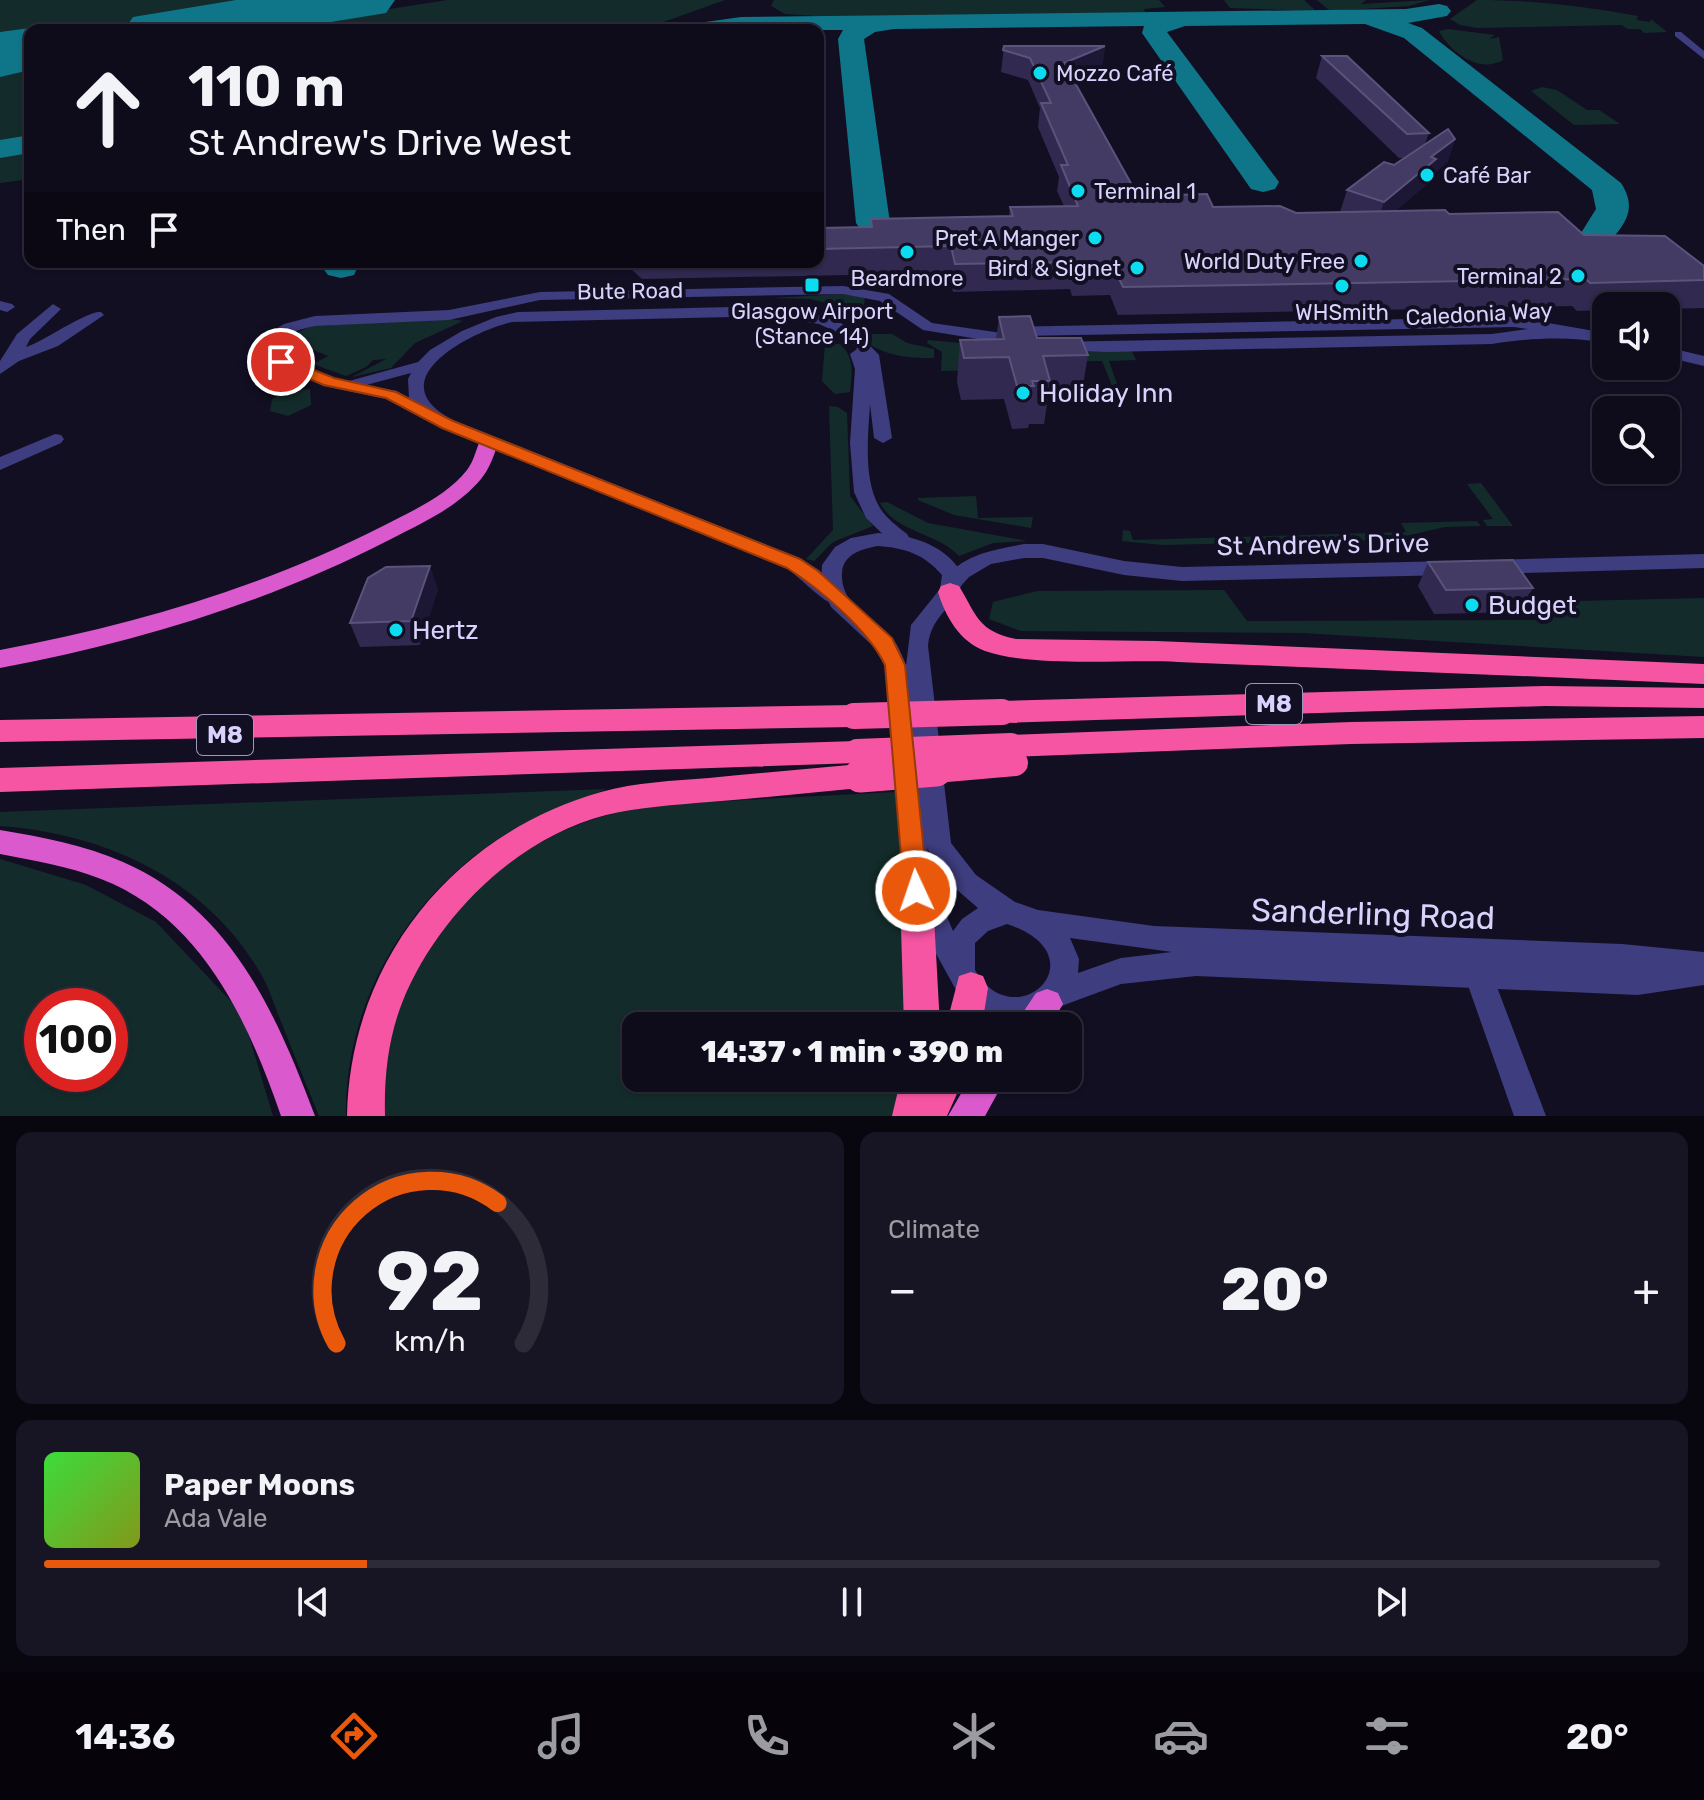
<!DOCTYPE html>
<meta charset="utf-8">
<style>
body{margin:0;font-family:Rubik,sans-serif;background:#171423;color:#f1f3f6;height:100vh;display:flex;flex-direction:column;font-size:30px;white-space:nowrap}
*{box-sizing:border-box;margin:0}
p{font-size:26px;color:#9b9ba2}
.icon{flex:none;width:44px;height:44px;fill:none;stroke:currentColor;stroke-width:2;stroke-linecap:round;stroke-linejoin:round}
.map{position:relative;height:1116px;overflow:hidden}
.details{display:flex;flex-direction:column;gap:16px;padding:16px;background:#08060e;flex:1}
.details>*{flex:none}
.hud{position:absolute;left:24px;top:24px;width:800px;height:244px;border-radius:16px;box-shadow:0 2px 6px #0004,0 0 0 2px #2e2b39;background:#0e0b1a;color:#f1f3f6;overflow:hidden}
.buttons{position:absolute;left:1592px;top:292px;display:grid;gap:16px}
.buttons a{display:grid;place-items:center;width:88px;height:88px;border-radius:16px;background:#0e0b1a;box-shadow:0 2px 6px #0004,0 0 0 2px #2e2b39;font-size:40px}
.speed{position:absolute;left:24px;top:988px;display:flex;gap:16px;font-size:40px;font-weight:700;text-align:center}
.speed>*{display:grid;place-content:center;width:104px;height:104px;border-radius:50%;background:#0e0b1a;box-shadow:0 2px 6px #0004,0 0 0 2px #2e2b39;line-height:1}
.speed .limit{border:12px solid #d22;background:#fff;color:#111}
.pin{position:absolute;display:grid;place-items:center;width:68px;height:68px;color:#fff;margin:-34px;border:4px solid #fff;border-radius:50%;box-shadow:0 2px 8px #0007}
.me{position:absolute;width:88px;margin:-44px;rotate:357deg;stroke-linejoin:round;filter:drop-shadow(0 0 6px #0008)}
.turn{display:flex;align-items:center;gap:28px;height:168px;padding:0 32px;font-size:36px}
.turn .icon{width:104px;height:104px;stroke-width:2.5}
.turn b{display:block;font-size:56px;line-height:68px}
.then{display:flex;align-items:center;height:76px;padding:0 32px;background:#0003;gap:16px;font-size:30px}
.big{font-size:60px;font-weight:800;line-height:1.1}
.details .card{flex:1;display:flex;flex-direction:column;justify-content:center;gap:12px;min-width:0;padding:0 28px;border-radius:16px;background:#171423}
.details .dial{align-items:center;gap:0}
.dial svg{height:208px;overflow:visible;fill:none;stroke:#2e2b39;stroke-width:7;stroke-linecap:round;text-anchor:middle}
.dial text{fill:#f1f3f6;stroke:none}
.song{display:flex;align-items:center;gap:24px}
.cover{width:96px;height:96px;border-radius:12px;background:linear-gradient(135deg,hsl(120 70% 55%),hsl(70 70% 35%))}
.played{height:8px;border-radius:4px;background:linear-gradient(90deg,#ea580c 20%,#2e2b39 20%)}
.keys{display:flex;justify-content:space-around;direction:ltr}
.heat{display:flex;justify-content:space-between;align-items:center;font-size:44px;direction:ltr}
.details .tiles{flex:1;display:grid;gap:16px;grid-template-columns:1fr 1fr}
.card:last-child{grid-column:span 2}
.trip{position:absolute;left:622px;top:1012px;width:460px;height:80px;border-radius:16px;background:#0e0b1a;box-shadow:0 2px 6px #0004,0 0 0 2px #2e2b39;font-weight:800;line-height:80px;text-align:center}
.menu{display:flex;height:128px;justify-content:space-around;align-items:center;background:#06040a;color:#9b9ba2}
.menu .icon{width:56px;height:56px}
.menu .active{color:#ea580c}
.menu b{font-size:36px;color:#f1f3f6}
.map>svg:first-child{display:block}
.green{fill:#132c2b;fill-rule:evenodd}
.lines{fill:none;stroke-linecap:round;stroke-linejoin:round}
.taxiway{fill:#0f768a;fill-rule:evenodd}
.runway{fill:#0f768a;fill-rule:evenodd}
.minor{fill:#3e3d7f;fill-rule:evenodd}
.tertiary{fill:#3e3d7f;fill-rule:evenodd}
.trunk{fill:#da5ace;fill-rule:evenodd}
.motorway{fill:#f655a4;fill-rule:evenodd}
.motorway-bridge-far1{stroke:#f655a4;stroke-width:26}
.motorway-bridge{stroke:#f655a4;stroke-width:33}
.wall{fill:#312950}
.shaded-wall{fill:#1d1736}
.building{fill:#433b63;stroke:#5a537b;stroke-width:2}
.route{fill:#ea580c;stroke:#983908;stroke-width:2}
.poi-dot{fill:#0cdcf0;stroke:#120f23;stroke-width:3}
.labels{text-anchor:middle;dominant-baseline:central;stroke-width:8;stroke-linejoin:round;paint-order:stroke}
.far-poi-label{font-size:22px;fill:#d8d3fd;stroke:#120f23;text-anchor:end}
.far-street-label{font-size:22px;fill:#d8d3fd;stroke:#120f23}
.shield{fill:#120f23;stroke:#9d98bc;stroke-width:2}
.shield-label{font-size:24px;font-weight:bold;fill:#d8d3fd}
.poi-label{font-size:26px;fill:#d8d3fd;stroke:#120f23;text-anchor:start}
.street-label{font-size:26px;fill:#d8d3fd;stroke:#120f23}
.near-street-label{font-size:32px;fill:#d8d3fd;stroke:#120f23}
</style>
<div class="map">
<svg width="1704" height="1116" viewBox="0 0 1704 1116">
<rect width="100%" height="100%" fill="#120f23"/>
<path class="green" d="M0,0H251L240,6L72,30H30V36L0,40Z
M448,0H725L641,30L305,28L337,17Z
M774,0H1159L1165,7L1144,9L1145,12L1097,15L816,16L785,14L771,6Z
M1224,0H1304L1316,11L1230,8Z
M1317,0H1366L1361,4L1430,0L1409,6L1330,11Z
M1477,0C1532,0 1584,6 1638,16L1636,20L1650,22L1651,19L1667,32L1644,33L1640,29H1628L1621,25L1477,28L1460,25L1450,19Z
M1448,29L1495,35L1489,39L1499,37L1503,60C1479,74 1450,52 1439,31Z
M30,68V136L0,142V76Z
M1542,87L1557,90L1587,110H1599L1620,124L1574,125L1531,91Z
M30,150V179L0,183V156Z
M844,294L865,296L864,305L870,313L810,299L771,298Z
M451,319L463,321L415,343L391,368L352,377L386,359L373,360L366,367L346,376L313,364L328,356L306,347L298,351L304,354L296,357L277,349L282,339L312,326Z
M865,334H892L907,343L934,349V358C909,359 878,355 859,336Z
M928,340L992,346L979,370L941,371L942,352L927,343Z
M825,344H840C855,358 852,373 850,392L835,394L822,381Z
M1039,347L1131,350L1136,360L1109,361L1118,387L1113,388L1102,361H1077Z
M310,389L311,405L288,416L270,411L272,399L286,391Z
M829,406L838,407L847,413L850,496L873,526L833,542L814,561L806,559L833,530Z
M1481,483L1513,526H1487L1483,520L1493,519L1467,484Z
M976,496L978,518L1033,517L1031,528L954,515L918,500V498Z
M887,502L928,523L1027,541L993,543L959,556C937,532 896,533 880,503Z
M1477,521L1481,526L1445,527L1388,540L1162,545L1122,541L1123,530L1130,531L1133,540L1406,532L1401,523Z
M1224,590L1247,621L1543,620L1534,602L1704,598V657L1302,633L1021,631L989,619L993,602L1037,591Z
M607,789C572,802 538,815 506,834C409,893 344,1003 346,1116H319C306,1084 293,1052 280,1019C274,1004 269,988 261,974C206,879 106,834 0,826V812Z
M895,792L914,1026H636V1078H909L898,1116H380C384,1086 385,1054 392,1025C398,1002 411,980 423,960C476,872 551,821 652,805Z
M0,859L86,885L156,922L242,1013L273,1116H0ZM42,1006H110V1074H42Z"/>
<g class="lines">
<path class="taxiway" d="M320,0H336L340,5L336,10L290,23L281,30H253L262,21L217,30H168L171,25L256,8L265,10L266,17Z
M1439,4L1447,6L1451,11L1447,16L1408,23L1422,28L1621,183C1636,206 1628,221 1611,240L1599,244L1587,240L1581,233L1596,209L1592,190L1404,38L1365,24L1185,26L1167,32L1279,182L1275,189L1263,192L1251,189L1142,33L1144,26L894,29L875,32L864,39L890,223L885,230L873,233L861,230L856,223L838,39L843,30H681L684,25L741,17L1406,9Z
M30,54V70L0,77V61Z
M30,135V153L0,158V140Z
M324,262H360L354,275L341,278L328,275L322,267Z"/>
<path class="runway" d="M236,0H395L386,13L282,30H124L133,17Z
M30,28L36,30H30V68L0,72V32Z"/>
<path class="minor" d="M1675,32H1681L1704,51V59L1675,36Z
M843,286L889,294L932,323L1002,333L1004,329L1009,327L1514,317L1606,333V343C1566,336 1532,338 1492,344L1108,352L1057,350L1049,345L1051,342L1492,334L1528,329L1514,327L1021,336L1029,341L1021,346L923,330L880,301L843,294L540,300L449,320L315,326C295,330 284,335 271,351L334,378L349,381L418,362L430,350L462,331L496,317L518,312L770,306L828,317L855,330L879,355L892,438L883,443L874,438L870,404C868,436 863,480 880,508C886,518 898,527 907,534L910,539L907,544H893L866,518L854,492L850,443L855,369L850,354L857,349L845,336L819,324L770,316L512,322C469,332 377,381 453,420L800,558L819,570L845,596L848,601L845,606C829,611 802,578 786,568L441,428L386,399L323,386L254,353L269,333L284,324L315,316L449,310L540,292ZM411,373L408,379L409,398L397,391L366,385Z
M0,301L12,304L15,307L7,312L0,310Z
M53,304L61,309L30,339L26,347C44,341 88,310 101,312L104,315L58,346L19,361L0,374V361L17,334Z
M1666,347L1704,356V366L1666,357Z
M55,434L61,435L64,439L61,443L0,470V457Z
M1024,544H1043L1124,561L1182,567L1452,561L1462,568L1452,575L1182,581L1124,575L1043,558H1024L991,564L969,577L960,587H946L943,582C961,554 993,550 1024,544Z
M1704,554V568L1492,574L1482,567L1492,560Z
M1478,961L1488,965L1492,974L1546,1116H1514L1464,974L1468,965Z"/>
<path class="tertiary" d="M878,533C911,535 943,543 962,573C965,604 931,610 928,646L951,843L976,875L1015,902L1038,910L1154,926L1622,944L1704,952V985L1638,995L1196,976L1121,984L1064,1005L1036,1023L1014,1026L977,1012L956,990L928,939L911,893L902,856L891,705L884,665L876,649L831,607L821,585L822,565L835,547L851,538ZM878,546C905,548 924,554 942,575L940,589L911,625L906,666C903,657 899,647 893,639C874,615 840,607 842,573C843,554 862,549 878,546ZM927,848L949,883L978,908L962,919L953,931L937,893ZM1007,924C1103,956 1015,1040 975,970V943L988,931ZM1070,938L1172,952L1121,958L1078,973L1079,959Z"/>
<path class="trunk" d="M489,435L499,441C494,455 490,468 481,479C458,507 422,523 391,539C267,603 137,642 0,668V650C134,625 260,588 381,527C410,512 447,496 467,470C475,460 476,447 482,437Z
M0,830C42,837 84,845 123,862C231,909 276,1013 315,1116H281C248,1021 202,918 101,879C68,866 35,861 0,854Z
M1047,989L1058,993L1063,1004L1050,1026H1014L1036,993Z
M970,1078H1006L985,1116H948Z"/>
<path class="motorway" d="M950,583L959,586C977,616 978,631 1016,639L1156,641L1704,664V684C1529,676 1353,669 1178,662C1124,659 1033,668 985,651C960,642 945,616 938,592L941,586Z
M1545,686L1704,688V708L1545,706L1002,723L992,720L988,712L992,704L1002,701Z
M854,705L864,708L868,716L864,724L854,727L0,742V720Z
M1704,716V738L1351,744L1011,757L1001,754L997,746L1001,738L1011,735L1351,722Z
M857,741L867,744L871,752L867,760L857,763L0,792V768Z
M860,764L870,768L875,776L870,784L860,788C810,793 759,798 709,802C674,805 639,807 606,815C516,838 436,918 402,1003C388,1039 384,1077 385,1116H347C350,961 453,834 601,792C636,782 673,781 709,778C759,773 810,769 860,764Z
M915,848L926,852L931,862L940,1026H904L899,862L904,852Z
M971,972L983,976L988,988L982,1026H946L959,976Z
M901,1078H964L947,1116H892Z"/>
<path class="motorway-bridge-far1" d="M854,716L1002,712
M857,752L1011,746
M912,772L1015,763"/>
<path class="motorway-bridge" d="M860,776L936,770"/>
</g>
<path class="wall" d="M1004,46H1105L1102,67L1074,80L1138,196L1213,207L1296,213L1340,212L1347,190L1394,165L1404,158H1399L1316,78L1322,56L1429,133L1425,144L1455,139L1447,163L1430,176L1427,184L1395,211L1449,214L1584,235L1704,266V308L1666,309V306H1606V310L1577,311L1572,306L1118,315L1110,295L1072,296L1070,289L953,292L949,273L642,279L630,268L629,262H818V228L871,227V219L1009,216L1010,207L1064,206L1057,191L1059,177L1038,127L1040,108L1028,80L1001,72Z
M999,317L1037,338L1088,355L1081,397L1048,398L1044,424H1029L1028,428L1012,429L1004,399L961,400L957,382L960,340L996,339Z
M1428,562L1533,588L1520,612L1434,614L1418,586Z
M438,589L420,645L360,647L350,623Z"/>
<path class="shaded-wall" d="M1105,46L1102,67L1061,86L1064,63Z
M1455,139L1447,163L1430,176L1427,184L1375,228L1384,202L1431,157Z
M430,566L438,589L420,645L411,621Z"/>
<path class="building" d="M1004,46H1105L1064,63L1138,196L1207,194L1213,207L1280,206L1296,213L1445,210L1449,214L1558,212L1584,235L1665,236L1704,266V280L1590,283L1586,279L1123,287L1114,268H1076L1074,262L955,264L951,246L818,249V228L872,227L871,219L1013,216L1010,207L1078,206L1061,165H1068L1041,103H1051L1030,58L1003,50Z
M1322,56H1347L1429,133L1407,134Z
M1448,129L1455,139L1431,157L1436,159L1384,202L1347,190L1384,162L1394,165Z
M1030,316L1037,338H1081L1088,355L1043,356L1050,381H1032L1034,386H1017L1009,357L964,358L960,340L1004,339L999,317Z
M1513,560L1533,588L1446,590L1428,562Z
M430,566L411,621L350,623L368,578L386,567Z"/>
<path class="route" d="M281,357L334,378L396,392L453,421L800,559L818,571L892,638L905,665L928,891L924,898L916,901L907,898L904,891L885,665C869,631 819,588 787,568L442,428L386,398L324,385L276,365V358Z"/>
<g class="poi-dot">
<circle cx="1040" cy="73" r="8"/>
<circle cx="1427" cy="175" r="8"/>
<circle cx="1078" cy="191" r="8"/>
<circle cx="1095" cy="238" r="8"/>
<circle cx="907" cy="252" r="8"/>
<circle cx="1361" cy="261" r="8"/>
<circle cx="1137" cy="268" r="8"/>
<circle cx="1578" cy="276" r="8"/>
<rect x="804" y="277" width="16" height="16" rx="4"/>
<circle cx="1342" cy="286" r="8"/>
<circle cx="1023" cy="393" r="8"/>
<circle cx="1472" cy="605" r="8"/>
<circle cx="396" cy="630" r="8"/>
</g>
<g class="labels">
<g class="far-poi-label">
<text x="1056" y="73" text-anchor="start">Mozzo Café</text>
<text x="1443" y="175" text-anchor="start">Café Bar</text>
<text x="1094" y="191" text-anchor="start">Terminal 1</text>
<text x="1079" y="238">Pret A Manger</text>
<text x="1345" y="261">World Duty Free</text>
<text x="1121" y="268">Bird &amp; Signet</text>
<text x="1562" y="276">Terminal 2</text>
<text x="907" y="278" text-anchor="middle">Beardmore</text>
<text x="812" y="311" text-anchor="middle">Glasgow Airport<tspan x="812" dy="25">(Stance 14)</tspan></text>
<text x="1342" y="312" text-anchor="middle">WHSmith</text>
</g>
<g class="far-street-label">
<text transform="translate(630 291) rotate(-1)">Bute Road</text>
<text transform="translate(1479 314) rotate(-3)">Caledonia Way</text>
</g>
<g class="shield">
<rect x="1246" y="684" width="56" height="40" rx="6"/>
<rect x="197" y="715" width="56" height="40" rx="6"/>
</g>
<g class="shield-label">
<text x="1274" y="704">M8</text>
<text x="225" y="735">M8</text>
</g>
<g class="poi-label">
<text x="1039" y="393">Holiday Inn</text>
<text x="1488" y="605">Budget</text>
<text x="412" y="630">Hertz</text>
</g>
<g class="street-label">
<text transform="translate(1323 545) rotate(-1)">St Andrew's Drive</text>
</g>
<g class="near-street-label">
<text transform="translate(1373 914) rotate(2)">Sanderling Road</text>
</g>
</g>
</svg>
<div class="buttons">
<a><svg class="icon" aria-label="sound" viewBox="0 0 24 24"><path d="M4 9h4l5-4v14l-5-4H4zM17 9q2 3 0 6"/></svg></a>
<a><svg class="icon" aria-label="search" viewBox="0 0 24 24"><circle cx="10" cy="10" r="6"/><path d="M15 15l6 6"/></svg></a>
</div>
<div class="speed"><div class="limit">100</div></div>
<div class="pin" style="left:281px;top:362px;background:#d93025"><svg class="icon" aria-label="arrive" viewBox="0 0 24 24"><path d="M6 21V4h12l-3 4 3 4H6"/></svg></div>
<svg class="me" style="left:916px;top:891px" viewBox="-20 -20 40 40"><circle r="17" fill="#ea580c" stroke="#fff" stroke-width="3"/><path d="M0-11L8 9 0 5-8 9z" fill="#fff"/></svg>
<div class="trip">14:37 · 1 min · 390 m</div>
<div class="hud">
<div class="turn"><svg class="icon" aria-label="ahead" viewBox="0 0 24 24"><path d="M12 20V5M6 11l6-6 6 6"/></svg><div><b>110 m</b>St Andrew's Drive West</div></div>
<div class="then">Then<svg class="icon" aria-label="arrive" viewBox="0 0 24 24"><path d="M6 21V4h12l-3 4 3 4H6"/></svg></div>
</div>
</div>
<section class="details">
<div class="tiles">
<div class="card dial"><svg viewBox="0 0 100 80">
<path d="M14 69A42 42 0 1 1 86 69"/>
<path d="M14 69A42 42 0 0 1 76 15" stroke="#ea580c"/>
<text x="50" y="56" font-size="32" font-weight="700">92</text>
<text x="50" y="72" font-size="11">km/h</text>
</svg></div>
<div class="card"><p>Climate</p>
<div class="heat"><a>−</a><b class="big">20°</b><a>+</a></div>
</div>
<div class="card">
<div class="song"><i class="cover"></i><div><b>Paper Moons</b><p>Ada Vale</p></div></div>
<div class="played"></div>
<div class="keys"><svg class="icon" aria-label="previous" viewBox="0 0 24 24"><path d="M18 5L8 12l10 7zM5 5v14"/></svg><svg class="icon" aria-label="pause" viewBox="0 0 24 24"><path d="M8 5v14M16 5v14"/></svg><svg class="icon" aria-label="next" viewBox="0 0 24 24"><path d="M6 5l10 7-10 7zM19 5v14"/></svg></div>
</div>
</div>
</section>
<nav class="menu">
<b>14:36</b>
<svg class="icon active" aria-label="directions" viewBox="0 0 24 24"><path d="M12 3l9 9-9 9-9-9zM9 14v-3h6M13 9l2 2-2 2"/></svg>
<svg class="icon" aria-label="music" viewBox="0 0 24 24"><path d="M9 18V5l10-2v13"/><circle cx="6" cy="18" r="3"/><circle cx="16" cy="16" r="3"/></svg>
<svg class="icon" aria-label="phone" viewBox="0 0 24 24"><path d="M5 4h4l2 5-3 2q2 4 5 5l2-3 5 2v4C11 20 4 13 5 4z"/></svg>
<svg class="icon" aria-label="climate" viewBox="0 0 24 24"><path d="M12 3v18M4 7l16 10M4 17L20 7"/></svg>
<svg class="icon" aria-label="car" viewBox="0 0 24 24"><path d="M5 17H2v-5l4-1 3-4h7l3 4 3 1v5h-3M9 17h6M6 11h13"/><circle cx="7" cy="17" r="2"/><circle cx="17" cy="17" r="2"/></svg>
<svg class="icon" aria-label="filters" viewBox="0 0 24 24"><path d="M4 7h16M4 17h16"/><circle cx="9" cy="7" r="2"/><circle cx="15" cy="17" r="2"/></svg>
<b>20°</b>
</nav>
